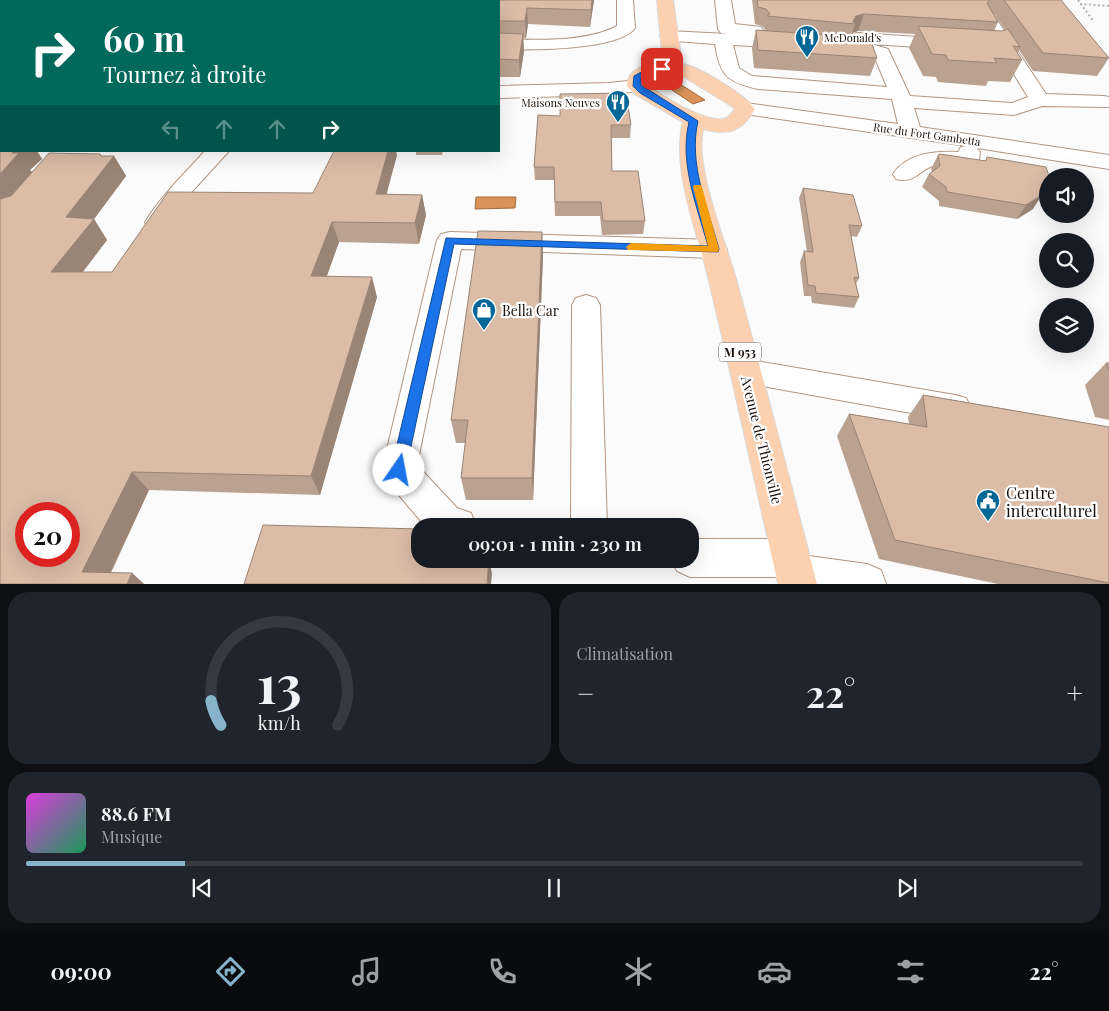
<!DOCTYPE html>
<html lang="fr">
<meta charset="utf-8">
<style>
body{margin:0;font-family:"Playfair Display",serif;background:#20242c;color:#f1f3f6;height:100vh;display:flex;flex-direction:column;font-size:19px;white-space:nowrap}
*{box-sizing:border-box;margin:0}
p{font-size:16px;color:#9ea1a6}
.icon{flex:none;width:28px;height:28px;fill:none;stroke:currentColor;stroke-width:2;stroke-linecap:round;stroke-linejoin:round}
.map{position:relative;height:584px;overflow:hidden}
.sheet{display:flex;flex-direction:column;gap:8px;padding:8px;background:#0d0f14;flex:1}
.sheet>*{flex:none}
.banner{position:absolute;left:0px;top:0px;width:500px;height:152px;box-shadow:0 5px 20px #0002;background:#00695c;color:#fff;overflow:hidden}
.controls{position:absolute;left:1039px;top:168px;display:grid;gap:10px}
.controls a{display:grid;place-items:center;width:55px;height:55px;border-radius:50%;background:#171b24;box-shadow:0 5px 20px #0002;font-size:25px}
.speed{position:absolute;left:15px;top:502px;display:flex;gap:10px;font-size:25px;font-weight:700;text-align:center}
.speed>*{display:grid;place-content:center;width:65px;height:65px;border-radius:50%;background:#171b24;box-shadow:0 5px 20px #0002;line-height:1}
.speed .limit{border:8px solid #d22;background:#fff;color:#111}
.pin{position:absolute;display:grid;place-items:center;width:42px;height:42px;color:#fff;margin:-21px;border-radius:10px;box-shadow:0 2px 8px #0006}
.me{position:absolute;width:55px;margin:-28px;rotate:12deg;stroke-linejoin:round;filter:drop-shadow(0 0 4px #0008)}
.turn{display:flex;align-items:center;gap:18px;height:105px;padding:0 20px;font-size:22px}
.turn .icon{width:65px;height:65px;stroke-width:2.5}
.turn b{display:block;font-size:35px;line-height:42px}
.lanes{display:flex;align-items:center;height:48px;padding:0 20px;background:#0003;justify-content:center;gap:25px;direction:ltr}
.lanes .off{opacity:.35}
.big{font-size:38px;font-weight:600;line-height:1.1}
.sheet .tile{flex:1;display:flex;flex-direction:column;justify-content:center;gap:8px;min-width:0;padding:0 18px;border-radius:20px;background:#20242c}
.sheet .dial{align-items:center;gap:0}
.dial svg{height:130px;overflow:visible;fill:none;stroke:#363941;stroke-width:7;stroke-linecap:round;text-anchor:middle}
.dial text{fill:#f1f3f6;stroke:none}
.song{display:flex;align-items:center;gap:15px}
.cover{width:60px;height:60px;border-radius:8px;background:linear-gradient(135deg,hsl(300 70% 55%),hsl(150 70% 35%))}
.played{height:5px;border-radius:2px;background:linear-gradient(90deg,#86b4cb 15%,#363941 15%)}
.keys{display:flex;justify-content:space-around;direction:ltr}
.heat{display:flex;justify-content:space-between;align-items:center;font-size:28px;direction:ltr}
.sheet .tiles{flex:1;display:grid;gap:8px;grid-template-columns:1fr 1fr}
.tile:last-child{grid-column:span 2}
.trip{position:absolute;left:411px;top:518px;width:288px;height:50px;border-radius:20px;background:#171b24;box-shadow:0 5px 20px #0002;font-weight:600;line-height:50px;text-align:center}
.menu{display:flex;height:80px;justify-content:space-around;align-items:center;background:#090b0e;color:#9ea1a6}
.menu .icon{width:35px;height:35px}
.menu .current{color:#86b4cb}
.menu b{font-size:22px;color:#f1f3f6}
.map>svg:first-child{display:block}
.water{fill:#da9259;stroke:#a06a40}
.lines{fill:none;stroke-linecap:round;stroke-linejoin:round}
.minor-casing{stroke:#b19581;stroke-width:2}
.major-casing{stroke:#dad8d7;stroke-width:2}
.path{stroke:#b3b0ae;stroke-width:2;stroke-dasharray:2 2.5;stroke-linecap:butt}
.minor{fill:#fff;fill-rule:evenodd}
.major{fill:#fdd1af;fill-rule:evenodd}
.wall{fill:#bba290;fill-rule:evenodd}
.shaded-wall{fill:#998475}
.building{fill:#dabca7;stroke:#998475;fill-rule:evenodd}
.route{fill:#1a73e8;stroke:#114b97}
.slow{fill:#f59e0b}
.labels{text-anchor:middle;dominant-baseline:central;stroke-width:4.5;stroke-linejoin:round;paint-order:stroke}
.far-poi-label{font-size:11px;fill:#180e07;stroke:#fff;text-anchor:start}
.far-street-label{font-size:11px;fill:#180e07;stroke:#fff}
.shield{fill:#fff;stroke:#5d5651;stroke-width:1}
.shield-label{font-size:12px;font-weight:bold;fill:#180e07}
.poi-label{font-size:14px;fill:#180e07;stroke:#fff;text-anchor:start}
.street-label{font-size:14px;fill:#180e07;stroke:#fff}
.near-poi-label{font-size:16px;fill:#180e07;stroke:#fff;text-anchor:start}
</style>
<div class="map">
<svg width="1109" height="584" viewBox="0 0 1109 584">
<rect width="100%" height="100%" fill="#fbfbfb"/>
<path class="water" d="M680,84L705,100L693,104L669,88Z
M476,197H516L515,208L475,209Z"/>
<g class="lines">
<g class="minor-casing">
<path id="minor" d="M617,0H633L635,28C619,51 526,50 499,49V39C535,40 585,43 617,26Z
M715,0H731L735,24L761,27L764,31L761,35L756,36L796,39L799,43L796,47L790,48L733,45L739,68L752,76L887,87L874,56L864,53L832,50L829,46L832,42H852L849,38L852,34L858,33L949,39L955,40L958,44L955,48L949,49L872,44L888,49L910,96L1012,103L1028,97L981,21L983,17H995L1046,94L1104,96L1109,97V107L1042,106L1014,115L914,108L920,127L1109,155V169L977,148L980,152L979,159L976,164C963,167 949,162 936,165C919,169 916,184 896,179L893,174C907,153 935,151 958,152L961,147L967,146L738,113L735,109L738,105L745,103L898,124L892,99L758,89C727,82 720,76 715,44L663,40L660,36L663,32L669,31L727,34L721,33L718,29Z
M637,80L644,82L647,86L644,90L609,95L499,98V86L609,83Z
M0,92H1V104H0Z
M0,124H1V136H0Z
M205,151H229L187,197L166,228L157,230L148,228L145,222C162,195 184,174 205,151Z
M450,232L714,240L723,243L727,249L723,255L714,258L461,249L417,465L457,508L471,513L476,526H425L387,481L382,470L437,240L441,234Z
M586,295L596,298L600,305L607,526H571L572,305L576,298Z
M745,359L955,395L966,398L971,408L966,418L955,421L745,383L734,380L730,371L734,362Z
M690,539H791L804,545L809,556L867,564L881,570L886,584H780L777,577H690L677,571L671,559H690Z"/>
</g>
<g class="major-casing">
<path id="major" d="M657,0H673L682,64C699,66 745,95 755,109C741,132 729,136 703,129C694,167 725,240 736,279C764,380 790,482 817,584H778C755,483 733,381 709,281C698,233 671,169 683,122L636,95L627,86C628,66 647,65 663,63ZM673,74L681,75L733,107L735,109C731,114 729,118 723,119C704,122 661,96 647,84V80L655,75Z"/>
</g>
<path class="path" d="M1078,0L1094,22
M1080,4L1109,6"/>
<use href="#minor" class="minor"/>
<use href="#major" class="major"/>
</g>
<path class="wall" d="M0,0H194L193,1H1V54H0Z
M313,0H594L590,27L528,24L526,38H523L524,51L520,77H499V1Z
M752,0H1061L1109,58L1097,76L1033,71L1019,50L1017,53L1022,60L1010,82L988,81L986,86L938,82L936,77L923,76L909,48L915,34L858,31L852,33L850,37L877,58L870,76L754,68L752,48L756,30L764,31L765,29L762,26L755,24ZM994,15H995L1005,30L1002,31H994L998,22Z
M538,115L631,125L630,138H611L612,171L645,221L643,234L602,235L600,216H555L554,180H535L534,167Z
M1,151H37L42,159L30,170L32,173L102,156H114L126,176L94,219L107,240L82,272H112L313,193L397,155L386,194L422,195L426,215L419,244L339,242L327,276L377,297L320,495L149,490L111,573H132L144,584H0Z
M416,151H443L442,155H416Z
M938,155L985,161L987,157L1033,209L1017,219L939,206V201L922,187L929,174L932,172L931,169Z
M803,188L862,226L857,237L851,236L859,278L856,284L859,297L854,308L812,303L811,296H804L800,262L804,251L807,252L799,198Z
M542,232L543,256L533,500H466L461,478L466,443H456L451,420Z
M1106,363H1109V420L1095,417L1085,385Z
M923,395L1109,427V584H998L879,559L837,436L849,414L909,424L908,417Z"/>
<path class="shaded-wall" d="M173,0H194L193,1H171Z
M592,0H594L590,27L591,10Z
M527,8L528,24L526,38L525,21Z
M864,14L858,31L852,33L855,24L853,21L856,16Z
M523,34L524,51L520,77L519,60Z
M14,151H37L42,159L30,170L33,173L0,209V174L12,153Z
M388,151H396L397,155L381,215L376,194Z
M100,154L107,165L114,156L126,176L94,219L107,240L67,293L51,272L66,217Z
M422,195L426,215L419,244L415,223Z
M1042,195L1033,209L1017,219L1026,205Z
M332,222L339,242L319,297L311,276Z
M542,232L543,256L533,500L532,478Z
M372,277L377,297L320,495L311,476Z
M132,472L149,490L105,584L82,572Z
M489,559L492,574L491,584H487Z
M132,573L144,584H127Z"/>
<path class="building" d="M0,0H173L171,1H1V41H0Z
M313,0H592L591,10L527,8L525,21H499V1H312Z
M757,0H990L987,3L998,22L864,14L856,16L853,21L855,24L767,16L770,14L766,9L758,7Z
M1004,0H1061L1109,58L1043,53Z
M918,26L1002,31L1008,29L1020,47L1013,46L1022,60L994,58L997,63L948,60L946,55L932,54Z
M756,30L870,38L877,58L758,50Z
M499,33L523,34L519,60L499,59Z
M626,93L631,125H611L612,171H638L645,221H603L601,202H555L554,167H534L538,115L560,116V94Z
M0,137H1V151H14L12,153H19L0,174Z
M334,151H388L376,194L422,195L415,223L332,222L311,276L372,277L311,476L132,472L82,572L132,573L127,584H0V199L11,196L49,153L100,154L101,156H114L66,217L94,219L51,272H112L168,192L313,193ZM26,514H69V556H26Z
M940,154L986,161L987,157L1046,167L1049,176H1048V182L1042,195L1026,205L947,192L946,187L929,174L940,166L938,155Z
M803,188L853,195L862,226L849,225L859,278L854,277L859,297L816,293L815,286L808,285L804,251L813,252Z
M478,231L542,232L532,478H461L468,420H451Z
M1106,363H1109V370Z
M923,395L1109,427V583L895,540L849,414L927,427Z
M263,525L420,529V559H489L487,584H244Z"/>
<path class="route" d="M662,67H665V71L653,72L641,78V85L698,121C688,164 708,208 719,249L718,252L454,244L406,470L404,475L399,477L394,475L391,470L446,238L708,246C697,206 679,163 689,122L640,93L633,86L634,76L649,68Z"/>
<path class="slow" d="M694,185H701L702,187L719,249L718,252L628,250L626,247L631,243L708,246L693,187Z"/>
<defs>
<g id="restaurant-pin" transform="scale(1.25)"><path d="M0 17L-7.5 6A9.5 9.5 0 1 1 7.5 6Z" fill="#036796" stroke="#fff"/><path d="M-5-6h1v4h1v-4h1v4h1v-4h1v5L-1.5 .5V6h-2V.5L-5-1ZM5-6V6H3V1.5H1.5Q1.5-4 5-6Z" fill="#fff"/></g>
<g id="shop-pin" transform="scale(1.25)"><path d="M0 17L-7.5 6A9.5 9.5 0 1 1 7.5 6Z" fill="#036796" stroke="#fff"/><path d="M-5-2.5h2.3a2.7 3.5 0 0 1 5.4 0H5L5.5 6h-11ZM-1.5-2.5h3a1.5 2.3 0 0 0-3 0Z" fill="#fff"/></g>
<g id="civic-pin" transform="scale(1.25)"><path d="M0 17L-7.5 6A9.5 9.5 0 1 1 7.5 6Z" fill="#036796" stroke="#fff"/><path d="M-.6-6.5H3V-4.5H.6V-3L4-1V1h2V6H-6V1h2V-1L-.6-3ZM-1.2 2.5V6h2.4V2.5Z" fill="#fff"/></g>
</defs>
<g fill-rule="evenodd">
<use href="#restaurant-pin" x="807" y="37"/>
<use href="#restaurant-pin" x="618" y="102"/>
<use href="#shop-pin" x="484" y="310"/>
<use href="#civic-pin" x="988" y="501"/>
</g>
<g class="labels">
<g class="far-poi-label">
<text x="824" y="37">McDonald's</text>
<text x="600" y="102" text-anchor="end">Maisons Neuves</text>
</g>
<g class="far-street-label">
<text transform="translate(927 134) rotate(8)">Rue du Fort Gambetta</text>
</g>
<rect class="shield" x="719" y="342.5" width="42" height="19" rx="4"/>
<g class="shield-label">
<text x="740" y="352">M 953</text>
</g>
<g class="poi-label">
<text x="502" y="310">Bella Car</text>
</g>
<g class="street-label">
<text transform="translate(762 440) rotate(76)">Avenue de Thionville</text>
</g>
<g class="near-poi-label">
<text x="1006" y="492">Centre<tspan x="1006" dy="18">interculturel</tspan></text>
</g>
</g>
</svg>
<div class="controls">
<a><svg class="icon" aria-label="sound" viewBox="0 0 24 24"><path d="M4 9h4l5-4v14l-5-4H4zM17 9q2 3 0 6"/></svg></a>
<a><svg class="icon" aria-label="search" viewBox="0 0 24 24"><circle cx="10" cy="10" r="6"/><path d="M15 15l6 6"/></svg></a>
<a><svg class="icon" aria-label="layers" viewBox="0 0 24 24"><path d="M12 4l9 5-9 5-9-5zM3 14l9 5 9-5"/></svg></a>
</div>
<div class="speed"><div class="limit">20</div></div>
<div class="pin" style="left:662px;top:69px;background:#d93025"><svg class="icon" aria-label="arrive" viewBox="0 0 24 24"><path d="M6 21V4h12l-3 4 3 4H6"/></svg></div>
<svg class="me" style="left:399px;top:470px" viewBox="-20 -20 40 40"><circle r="19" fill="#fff"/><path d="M0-13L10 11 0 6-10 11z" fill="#1a73e8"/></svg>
<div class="trip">09:01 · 1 min · 230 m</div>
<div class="banner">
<div class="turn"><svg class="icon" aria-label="right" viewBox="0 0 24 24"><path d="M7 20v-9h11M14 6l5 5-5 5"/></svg><div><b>60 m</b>Tournez à droite</div></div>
<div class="lanes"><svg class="icon off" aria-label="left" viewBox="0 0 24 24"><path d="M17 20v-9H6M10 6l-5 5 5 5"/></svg><svg class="icon off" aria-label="ahead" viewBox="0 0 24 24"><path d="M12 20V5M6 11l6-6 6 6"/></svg><svg class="icon off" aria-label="ahead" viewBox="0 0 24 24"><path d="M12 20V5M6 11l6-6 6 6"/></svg><svg class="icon" aria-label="right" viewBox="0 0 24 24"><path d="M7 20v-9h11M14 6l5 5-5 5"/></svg></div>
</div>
</div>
<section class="sheet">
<div class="tiles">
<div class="tile dial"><svg viewBox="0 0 100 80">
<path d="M14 69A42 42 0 1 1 86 69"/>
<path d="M14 69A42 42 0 0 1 8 54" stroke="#86b4cb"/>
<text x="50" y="56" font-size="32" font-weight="700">13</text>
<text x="50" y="72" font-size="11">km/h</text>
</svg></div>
<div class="tile"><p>Climatisation</p>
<div class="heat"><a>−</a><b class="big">22°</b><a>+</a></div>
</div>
<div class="tile">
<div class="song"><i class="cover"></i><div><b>88.6 FM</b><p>Musique</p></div></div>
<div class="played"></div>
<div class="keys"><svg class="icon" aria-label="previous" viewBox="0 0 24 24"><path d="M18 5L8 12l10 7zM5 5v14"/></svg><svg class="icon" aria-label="pause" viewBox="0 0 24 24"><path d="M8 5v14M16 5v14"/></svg><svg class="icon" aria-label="next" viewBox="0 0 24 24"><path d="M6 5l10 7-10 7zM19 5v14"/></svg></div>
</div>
</div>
</section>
<nav class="menu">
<b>09:00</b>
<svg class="icon current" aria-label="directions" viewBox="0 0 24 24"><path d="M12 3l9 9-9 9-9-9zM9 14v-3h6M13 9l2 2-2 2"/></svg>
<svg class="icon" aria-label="music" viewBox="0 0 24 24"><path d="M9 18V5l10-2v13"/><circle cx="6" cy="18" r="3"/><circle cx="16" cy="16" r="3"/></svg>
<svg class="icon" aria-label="phone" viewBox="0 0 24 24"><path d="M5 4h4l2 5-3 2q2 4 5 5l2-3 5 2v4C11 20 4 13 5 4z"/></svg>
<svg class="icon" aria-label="climate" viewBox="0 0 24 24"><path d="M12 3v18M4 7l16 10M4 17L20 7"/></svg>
<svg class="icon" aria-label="car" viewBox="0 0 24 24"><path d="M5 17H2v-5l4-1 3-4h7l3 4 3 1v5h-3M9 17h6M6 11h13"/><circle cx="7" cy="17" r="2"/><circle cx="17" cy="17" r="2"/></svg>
<svg class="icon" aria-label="filters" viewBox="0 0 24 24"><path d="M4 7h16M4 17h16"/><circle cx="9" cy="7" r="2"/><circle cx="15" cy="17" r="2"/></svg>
<b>22°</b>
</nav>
